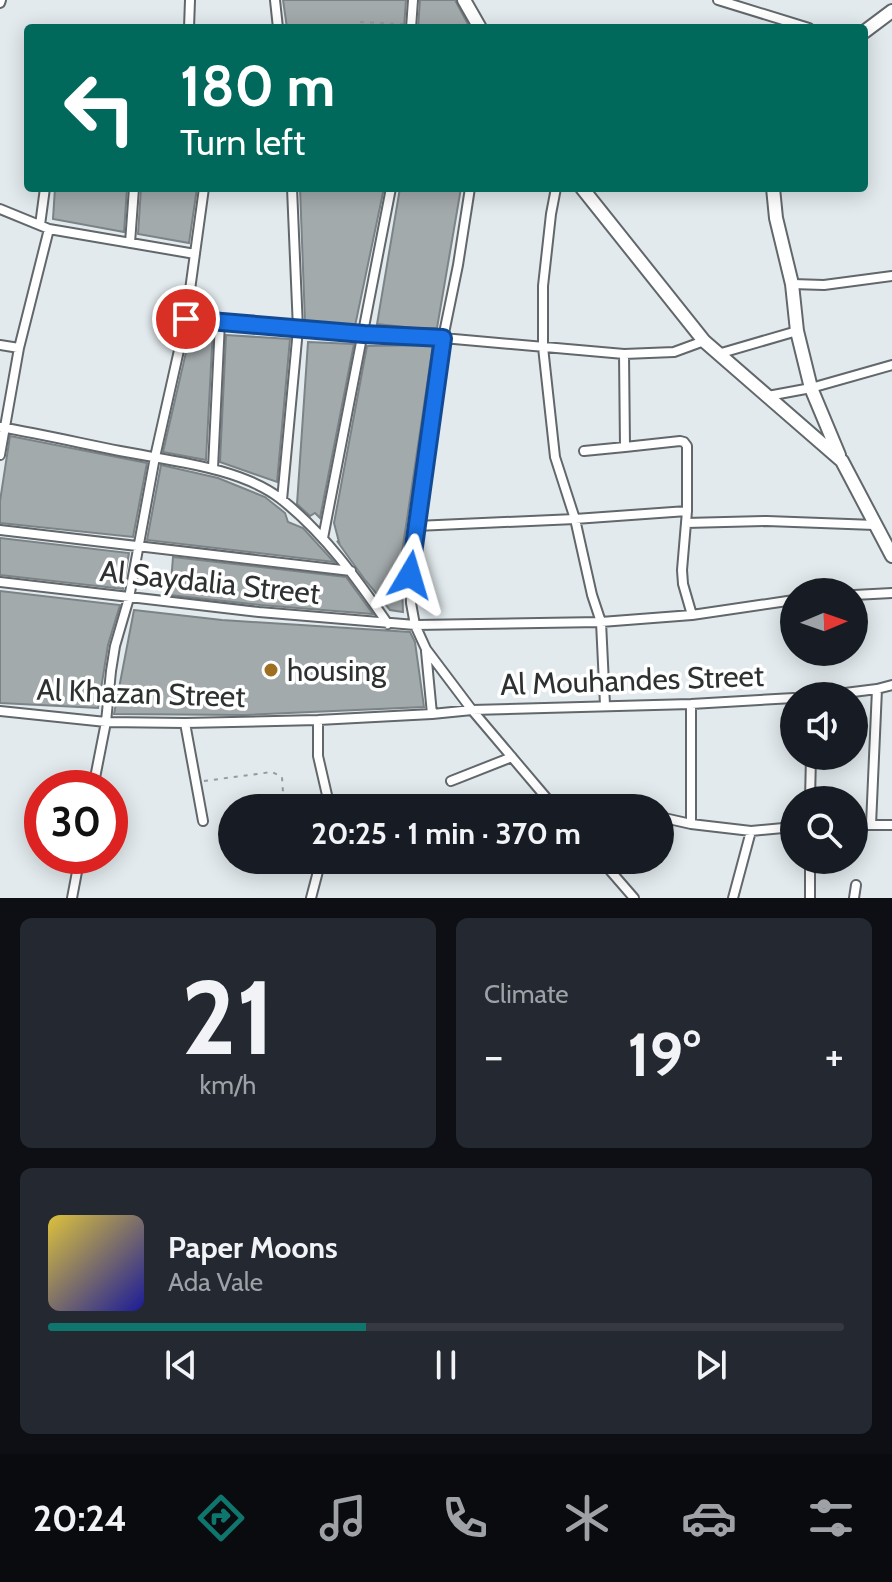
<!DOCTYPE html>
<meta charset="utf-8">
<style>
body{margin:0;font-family:Cabin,sans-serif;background:#242831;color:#f1f3f6;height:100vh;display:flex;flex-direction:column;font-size:30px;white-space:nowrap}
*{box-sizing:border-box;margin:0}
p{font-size:26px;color:#9ea1a6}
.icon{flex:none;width:44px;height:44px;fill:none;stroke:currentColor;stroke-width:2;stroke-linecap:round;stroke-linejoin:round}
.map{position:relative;height:898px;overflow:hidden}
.drawer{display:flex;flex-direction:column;gap:20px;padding:20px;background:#0d0f14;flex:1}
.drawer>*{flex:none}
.banner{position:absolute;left:24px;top:24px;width:844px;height:168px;border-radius:8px;box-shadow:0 4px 20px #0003;background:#00695c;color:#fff;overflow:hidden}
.needle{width:52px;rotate:88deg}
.buttons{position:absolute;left:780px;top:578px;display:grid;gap:16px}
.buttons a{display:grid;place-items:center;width:88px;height:88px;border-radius:50%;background:#171b24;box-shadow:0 4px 20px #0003;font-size:40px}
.speed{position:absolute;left:24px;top:770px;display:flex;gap:16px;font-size:40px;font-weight:700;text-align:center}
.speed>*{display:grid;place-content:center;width:104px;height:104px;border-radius:50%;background:#171b24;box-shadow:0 4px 20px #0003;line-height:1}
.speed .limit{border:12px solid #d22;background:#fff;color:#111}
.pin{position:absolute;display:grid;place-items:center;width:68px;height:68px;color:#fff;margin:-34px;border:4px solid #fff;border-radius:50%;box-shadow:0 2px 8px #0007}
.me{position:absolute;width:88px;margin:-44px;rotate:7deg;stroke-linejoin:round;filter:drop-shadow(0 0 6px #0008)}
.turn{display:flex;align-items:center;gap:28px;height:168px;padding:0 24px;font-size:36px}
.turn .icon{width:104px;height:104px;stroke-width:2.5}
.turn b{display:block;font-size:56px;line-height:68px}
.big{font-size:60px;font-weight:700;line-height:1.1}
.drawer .card{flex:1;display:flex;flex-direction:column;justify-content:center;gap:12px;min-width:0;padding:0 28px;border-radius:12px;background:#242831}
.drawer .dial{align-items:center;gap:0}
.dial b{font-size:104px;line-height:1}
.song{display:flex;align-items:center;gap:24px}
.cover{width:96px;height:96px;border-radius:12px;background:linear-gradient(135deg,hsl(50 70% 55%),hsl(240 70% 35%))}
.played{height:8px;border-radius:4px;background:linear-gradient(90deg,#0f766e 40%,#363941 40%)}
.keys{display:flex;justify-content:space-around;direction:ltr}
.heat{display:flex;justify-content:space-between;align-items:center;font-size:44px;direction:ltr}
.drawer .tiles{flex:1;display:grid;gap:20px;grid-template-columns:1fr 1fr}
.card:last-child{grid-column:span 2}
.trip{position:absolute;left:218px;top:794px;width:456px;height:80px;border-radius:40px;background:#171b24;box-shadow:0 4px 20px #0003;font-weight:700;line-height:80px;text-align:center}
.dock{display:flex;height:128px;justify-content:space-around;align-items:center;background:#090b0e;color:#9ea1a6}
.dock .icon{width:56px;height:56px}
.dock .active{color:#0f766e}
.dock b{font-size:36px;color:#f1f3f6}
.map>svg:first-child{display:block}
.building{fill:#a3aaac;stroke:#7c8386;stroke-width:2}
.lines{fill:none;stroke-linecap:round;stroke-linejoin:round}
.street-casing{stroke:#61676a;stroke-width:12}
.secondary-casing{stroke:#61676a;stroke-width:16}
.path{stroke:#959b9d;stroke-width:2;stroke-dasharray:4 6;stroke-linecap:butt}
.street{stroke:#fff;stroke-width:8}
.secondary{stroke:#fff;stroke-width:12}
.route-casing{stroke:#114b97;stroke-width:20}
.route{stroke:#1a73e8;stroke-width:14}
.poi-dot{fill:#9e6e21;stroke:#fff;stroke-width:3}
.labels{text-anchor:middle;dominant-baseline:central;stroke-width:7;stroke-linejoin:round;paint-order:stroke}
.street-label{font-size:30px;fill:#2e3132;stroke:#fff}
.poi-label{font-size:30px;fill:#2e3132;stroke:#fff;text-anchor:start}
</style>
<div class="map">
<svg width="892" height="898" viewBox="0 0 892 898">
<rect width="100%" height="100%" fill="#e2eaed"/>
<path class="building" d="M283,0H406L404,28H287Z
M420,0H455L470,28H418Z
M55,188H127L124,232L53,219Z
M141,188H197L189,243L138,234Z
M300,188H384L355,326L305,322Z
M400,188H461L437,328H414L377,324Z
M192,326L213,329L206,460L163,452Z
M226,335L290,339L277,482L220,462Z
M308,342L354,344L320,518L315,513L310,516L297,504Z
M433,345L401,559L403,612L390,610L365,580L337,541L339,542L334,523L367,346Z
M10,436L147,463L133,537L0,523V501Z
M161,465L218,478L265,497L285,513L288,522L303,528L334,562L147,540Z
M0,538L129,553L123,589L0,575Z
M173,557L346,577L373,614L260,605L170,595Z
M0,591L120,605L108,645L98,708L0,703Z
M134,610L222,620L410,632L415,642L424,707L245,715L114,714Z"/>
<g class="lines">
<g class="street-casing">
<path id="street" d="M275,0L278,28
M718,0L809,28
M0,3L1,0
M189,28L190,0
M411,28L413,0
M470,188L458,265L443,338L410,575L411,603L415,625L426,649L472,710L555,808
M556,188L551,214L543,286V347L555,457L575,519L592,595L601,622L605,705
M0,209L49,229L195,254
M40,225L45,188
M130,243L134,188
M792,284L824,285L892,276
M186,319L364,334L443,338L624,354L674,352L704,341
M0,345L19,348
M624,354L625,447L680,441L684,442L687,446V511L682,570L683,584L692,615
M718,354L797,331
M768,396L811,388L892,365
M0,427C40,434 80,443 120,451C170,461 240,467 281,499C325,534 357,579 388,624
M584,451L625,447
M0,455L19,348L49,229
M213,468L220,322
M282,500L298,329L292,188
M686,523L767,521L875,525
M416,526L575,519L687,511
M0,530L351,571
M323,538L391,188
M0,582L259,612L415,625L601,622L692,615L794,600
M854,595L892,593
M426,651L432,714
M821,696L877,689L892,685
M0,711L106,722L185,723L318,720L432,714L472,710L691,704L794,698
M318,720V756L330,808
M185,723L203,821
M451,781L512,757
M93,788L106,722L111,671L115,646L129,598L155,457L186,319L204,188
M810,800L811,756
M660,817L691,824L751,831L794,827
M691,824V704
M854,825H892
M871,825L877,689
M601,860L634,898
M810,860V898
M72,898L80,856
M311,898L321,860
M733,898L751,831
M854,898L856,885"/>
</g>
<g class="secondary-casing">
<path id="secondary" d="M464,0L480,28
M864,32L892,11
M582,188L704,341L842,461L892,556
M773,188L776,218L792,284L797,331L811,388L839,455"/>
</g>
<path class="path" d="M360,22L403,24
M204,781L272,772L282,777L284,808"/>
<use href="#street" class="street"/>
<use href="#secondary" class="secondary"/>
</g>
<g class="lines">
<g class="route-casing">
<path id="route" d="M186,319L364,334L443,338L410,575"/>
</g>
<use href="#route" class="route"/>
</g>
<circle class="poi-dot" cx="271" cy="670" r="8"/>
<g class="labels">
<g class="street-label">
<text transform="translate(210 582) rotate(6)">Al Saydalia Street</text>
<text transform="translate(632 680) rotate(-2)">Al Mouhandes Street</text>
<text transform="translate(141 693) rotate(2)">Al Khazan Street</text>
</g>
<g class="poi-label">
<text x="287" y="670">housing</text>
</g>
</g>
</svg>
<div class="buttons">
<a><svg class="needle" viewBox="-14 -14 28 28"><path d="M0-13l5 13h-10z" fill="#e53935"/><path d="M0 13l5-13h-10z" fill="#9ea1a6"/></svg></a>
<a><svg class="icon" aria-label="sound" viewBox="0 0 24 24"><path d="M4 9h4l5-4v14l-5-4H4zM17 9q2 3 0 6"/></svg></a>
<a><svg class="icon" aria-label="search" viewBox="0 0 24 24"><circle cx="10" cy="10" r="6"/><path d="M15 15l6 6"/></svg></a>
</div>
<div class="speed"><div class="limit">30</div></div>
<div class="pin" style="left:186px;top:319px;background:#d93025"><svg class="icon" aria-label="arrive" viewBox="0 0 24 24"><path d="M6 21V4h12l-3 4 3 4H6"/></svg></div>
<svg class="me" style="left:410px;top:575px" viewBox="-20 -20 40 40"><path d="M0-17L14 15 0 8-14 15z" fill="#1a73e8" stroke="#fff" stroke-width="4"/></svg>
<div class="trip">20:25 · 1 min · 370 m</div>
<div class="banner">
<div class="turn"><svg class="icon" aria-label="left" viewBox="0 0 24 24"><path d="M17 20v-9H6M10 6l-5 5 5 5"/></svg><div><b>180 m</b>Turn left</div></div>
</div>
</div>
<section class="drawer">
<div class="tiles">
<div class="card dial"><b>21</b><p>km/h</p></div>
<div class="card"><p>Climate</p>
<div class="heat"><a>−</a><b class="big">19°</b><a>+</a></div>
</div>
<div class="card">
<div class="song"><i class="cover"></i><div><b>Paper Moons</b><p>Ada Vale</p></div></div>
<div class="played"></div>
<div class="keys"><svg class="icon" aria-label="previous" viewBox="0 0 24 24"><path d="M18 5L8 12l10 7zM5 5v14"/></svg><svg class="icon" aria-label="pause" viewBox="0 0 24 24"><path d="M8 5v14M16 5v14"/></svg><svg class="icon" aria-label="next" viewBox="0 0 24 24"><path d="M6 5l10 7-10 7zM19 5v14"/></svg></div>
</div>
</div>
</section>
<nav class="dock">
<b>20:24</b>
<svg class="icon active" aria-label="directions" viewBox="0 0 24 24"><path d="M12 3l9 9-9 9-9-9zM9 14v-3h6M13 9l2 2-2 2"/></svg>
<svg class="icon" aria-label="music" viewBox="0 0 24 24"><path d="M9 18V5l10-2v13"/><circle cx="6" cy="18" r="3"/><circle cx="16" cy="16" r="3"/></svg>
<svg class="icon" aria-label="phone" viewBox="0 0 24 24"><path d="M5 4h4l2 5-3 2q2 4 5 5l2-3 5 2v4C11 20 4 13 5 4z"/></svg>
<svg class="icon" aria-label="climate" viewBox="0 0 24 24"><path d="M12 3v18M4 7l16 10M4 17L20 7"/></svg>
<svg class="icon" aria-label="car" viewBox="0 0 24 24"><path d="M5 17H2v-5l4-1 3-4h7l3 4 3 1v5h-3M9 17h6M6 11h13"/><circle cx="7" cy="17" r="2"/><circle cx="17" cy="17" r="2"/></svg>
<svg class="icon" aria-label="filters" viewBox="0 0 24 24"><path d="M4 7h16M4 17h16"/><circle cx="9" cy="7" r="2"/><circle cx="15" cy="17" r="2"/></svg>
</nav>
